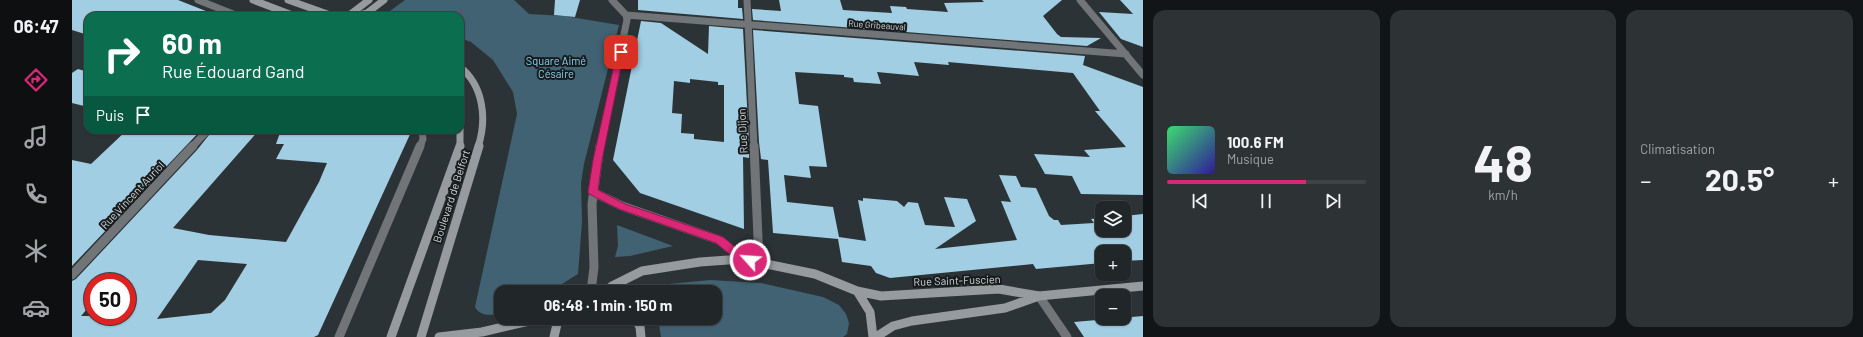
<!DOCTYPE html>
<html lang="fr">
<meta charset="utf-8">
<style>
body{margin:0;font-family:Barlow,sans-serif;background:#2d3235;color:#f1f3f6;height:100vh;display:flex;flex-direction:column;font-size:15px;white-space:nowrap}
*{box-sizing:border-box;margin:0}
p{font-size:13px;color:#a2a5a8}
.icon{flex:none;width:22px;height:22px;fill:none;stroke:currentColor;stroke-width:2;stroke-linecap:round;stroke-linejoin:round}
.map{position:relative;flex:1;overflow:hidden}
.panel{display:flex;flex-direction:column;gap:10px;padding:10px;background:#121517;width:720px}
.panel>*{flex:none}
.banner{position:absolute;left:12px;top:12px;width:380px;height:122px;border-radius:12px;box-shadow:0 1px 3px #0004,0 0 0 1px #3e4346;background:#0b6e4f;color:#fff;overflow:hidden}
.fabs{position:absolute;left:1023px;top:201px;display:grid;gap:8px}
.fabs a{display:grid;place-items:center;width:36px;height:36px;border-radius:8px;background:#212629;box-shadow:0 1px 3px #0004,0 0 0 1px #3e4346;font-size:20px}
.speed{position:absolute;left:12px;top:273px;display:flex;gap:8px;font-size:20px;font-weight:700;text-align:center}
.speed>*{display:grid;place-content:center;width:52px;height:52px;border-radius:50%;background:#212629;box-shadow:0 1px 3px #0004,0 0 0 1px #3e4346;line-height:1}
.speed .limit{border:6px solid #d22;background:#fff;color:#111}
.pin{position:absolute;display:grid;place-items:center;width:34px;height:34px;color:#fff;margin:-17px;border-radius:8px;box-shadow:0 2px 6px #0006}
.me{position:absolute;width:44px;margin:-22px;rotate:296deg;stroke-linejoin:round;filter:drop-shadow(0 0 3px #0008)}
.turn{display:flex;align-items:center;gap:14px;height:84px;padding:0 12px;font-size:18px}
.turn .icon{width:52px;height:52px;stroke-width:2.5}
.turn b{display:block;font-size:28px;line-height:34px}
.then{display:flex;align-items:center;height:38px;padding:0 12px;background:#0003;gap:8px;font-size:15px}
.big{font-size:30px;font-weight:700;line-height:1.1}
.panel .widget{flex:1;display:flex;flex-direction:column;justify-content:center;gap:6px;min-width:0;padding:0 14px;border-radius:12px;background:#2d3235}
.panel .dial{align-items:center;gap:0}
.dial b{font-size:52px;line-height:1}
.song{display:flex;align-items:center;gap:12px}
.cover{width:48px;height:48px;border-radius:6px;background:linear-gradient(135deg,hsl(140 70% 55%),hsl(250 70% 35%))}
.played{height:4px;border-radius:2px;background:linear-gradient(90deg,#db2777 70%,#3e4346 70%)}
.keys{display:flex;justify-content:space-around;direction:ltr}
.heat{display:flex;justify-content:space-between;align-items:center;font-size:22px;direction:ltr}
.panel .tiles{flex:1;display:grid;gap:10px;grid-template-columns:repeat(3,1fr)}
.trip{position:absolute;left:422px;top:285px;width:228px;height:40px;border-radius:12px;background:#212629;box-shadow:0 1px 3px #0004,0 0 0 1px #3e4346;font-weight:700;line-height:40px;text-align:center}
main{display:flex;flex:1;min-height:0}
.menu{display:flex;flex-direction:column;width:72px;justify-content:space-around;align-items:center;background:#0d0f10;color:#a2a5a8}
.menu .icon{width:28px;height:28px}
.menu .selected{color:#db2777}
.menu b{font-size:18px;color:#f1f3f6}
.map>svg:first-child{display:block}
.green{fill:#416272}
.building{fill:#a2cee3;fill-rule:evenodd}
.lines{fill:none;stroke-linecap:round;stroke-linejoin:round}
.minor-far1{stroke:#717577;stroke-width:7}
.minor{stroke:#717577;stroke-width:9}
.secondary-far1{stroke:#959b9e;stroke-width:7}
.secondary{stroke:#959b9e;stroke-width:9}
.route{fill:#db2777;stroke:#8e194d}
.labels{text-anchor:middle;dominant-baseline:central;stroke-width:4;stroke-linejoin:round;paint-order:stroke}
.far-street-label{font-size:9px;fill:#d1d6d8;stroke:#171b1c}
.park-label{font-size:11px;fill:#8cd2f4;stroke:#171b1c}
.street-label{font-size:11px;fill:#d1d6d8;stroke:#171b1c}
</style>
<main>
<nav class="menu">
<b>06:47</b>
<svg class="icon selected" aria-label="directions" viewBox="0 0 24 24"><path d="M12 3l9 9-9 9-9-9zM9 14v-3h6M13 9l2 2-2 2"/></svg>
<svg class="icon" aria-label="music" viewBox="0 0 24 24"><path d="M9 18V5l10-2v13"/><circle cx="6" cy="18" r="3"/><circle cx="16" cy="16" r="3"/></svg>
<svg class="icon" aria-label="phone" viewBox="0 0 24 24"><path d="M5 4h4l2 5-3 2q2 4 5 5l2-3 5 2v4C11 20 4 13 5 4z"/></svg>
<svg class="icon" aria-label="climate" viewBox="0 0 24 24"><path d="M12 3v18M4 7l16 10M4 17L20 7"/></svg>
<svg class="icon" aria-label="car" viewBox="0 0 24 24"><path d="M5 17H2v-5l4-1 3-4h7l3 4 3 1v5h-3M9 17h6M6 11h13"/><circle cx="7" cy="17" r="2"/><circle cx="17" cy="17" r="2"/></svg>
</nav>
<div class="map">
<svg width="1071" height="337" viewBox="0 0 1071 337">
<rect width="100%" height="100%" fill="#2c3337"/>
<path class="green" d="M333,0H442L457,14L493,16L547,25L512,164L509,183L510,222L506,274L477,292H429L428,314C418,315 409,317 403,307L445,114L441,92L421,60L399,42L388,38V16H331L318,11Z
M545,225L601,246L558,256L543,257L546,246Z
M638,280L689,283L751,297L767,305L774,314L777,323L775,334L771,337H589L586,318H643V292H571L570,290L587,285Z"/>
<path class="building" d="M0,0H106L144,15L16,16V35L0,30Z
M483,0H508L503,17L482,15Z
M566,0H666V8H670L671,19L566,10Z
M707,0H768L771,10L820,13L818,6L834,7L835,9L876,12L872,3L912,2L910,0H990L971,16L985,34L989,37L1029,38L1015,46L681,20L680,9L709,11Z
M1048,0H1071V47L1049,39L1027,12L1061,14Z
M569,21L589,23L636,54L637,26L671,29L677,143V158L671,157L672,229L568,193L541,160ZM618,79L646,82V85H652V142L622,139V134L609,133L610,114L600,113L602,81L618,83Z
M681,30L1013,56L1011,65L1071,87V195L1009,194L1000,176L973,174L962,154L1018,157L1012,150L1054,147L1023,111H1028L1001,73L876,62L877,65L842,62L847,76L805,72L809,84L782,82L781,78L772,77V75L723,72L727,104L746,106L755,167L737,166L739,178L712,175L715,202L761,207L767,237L794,241L786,200L791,201V198L825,201L832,207L836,202L846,203L853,225L883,227L872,197L895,199L904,221L863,249L945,240L929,201L939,202L927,175L944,176L949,187L964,188L977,216L982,220H986L989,225L1022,223L1019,219L1030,218V230H1052V216L1071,214V260L1052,261V252H1030V263L964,269L961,264L818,278L804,273L799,266L770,262L766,239L701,233L696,160L689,159L687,142Z
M6,69L16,72V107L0,103V73Z
M55,130H129L0,266V160L19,164Z
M141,130H187L101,228L137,235L214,242L247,182L255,163L204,159L212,144H204L209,130H340L246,335L242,337H0V281L4,279L125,150ZM126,260L175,264L153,300L139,313L85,319ZM21,282H55V316H9L21,302Z
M1071,316V337H1012L1002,322Z"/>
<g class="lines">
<path class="minor-far1" d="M126,0L166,16
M540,0L554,15
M675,0L682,147
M1008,0L1071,75
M554,15L1054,54
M120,147L136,130
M348,147L351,139L350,130
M528,147L555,20L554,15"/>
<path class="minor" d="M682,146L687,261
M521,192L550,206L647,240L670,259
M0,275L121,146
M519,292L522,267L520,204L528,146
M967,296L995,337
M267,337L348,146"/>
<path class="secondary-far1" d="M181,0L223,16
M216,0L261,16
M276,16L297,0
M284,16L295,13L312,0
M388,67C412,86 415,120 406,147
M388,119V147"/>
<path class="secondary" d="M785,291L798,312L801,337
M534,292L540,286L570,271L628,262L670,259L743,274L785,291L809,296L927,289L967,296
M563,318L568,327L569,337
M319,337L388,146
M349,337L407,146
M367,337L410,332L470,318
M482,337L485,324L489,318
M804,337L821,326L840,321L933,308L967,296L1071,286"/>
</g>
<path class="route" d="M549,49L552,52L530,160L526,190L553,204L651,237L673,255L682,257L684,260L682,263L678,264L667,262L644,243L547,209L517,194L516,192L521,160L545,52Z"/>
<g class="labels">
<g class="far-street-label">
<text transform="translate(805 25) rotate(4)">Rue Gribeauval</text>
</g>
<g class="park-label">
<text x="484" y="60">Square Aimé<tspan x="484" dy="13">Césaire</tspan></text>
</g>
<g class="street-label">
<text transform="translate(670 131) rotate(-93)">Rue Dijon</text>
<text transform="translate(60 195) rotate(-47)">Rue Vincent Auriol</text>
<text transform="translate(379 196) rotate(-72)">Boulevard de Belfort</text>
<text transform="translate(885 280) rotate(-2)">Rue Saint-Fuscien</text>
</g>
</g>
</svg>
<div class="fabs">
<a><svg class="icon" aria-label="layers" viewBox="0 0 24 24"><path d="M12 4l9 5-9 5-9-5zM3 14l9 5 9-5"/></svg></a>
<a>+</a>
<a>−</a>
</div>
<div class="speed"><div class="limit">50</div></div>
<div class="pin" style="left:549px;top:52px;background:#d93025"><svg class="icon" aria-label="arrive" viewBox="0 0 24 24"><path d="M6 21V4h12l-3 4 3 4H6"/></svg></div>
<svg class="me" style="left:678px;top:260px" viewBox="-20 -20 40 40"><circle r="17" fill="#db2777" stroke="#fff" stroke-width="3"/><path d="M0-11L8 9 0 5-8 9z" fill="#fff"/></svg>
<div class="trip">06:48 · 1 min · 150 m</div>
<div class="banner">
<div class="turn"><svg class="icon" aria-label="right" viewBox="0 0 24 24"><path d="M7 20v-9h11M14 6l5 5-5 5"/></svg><div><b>60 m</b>Rue Édouard Gand</div></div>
<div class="then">Puis<svg class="icon" aria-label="arrive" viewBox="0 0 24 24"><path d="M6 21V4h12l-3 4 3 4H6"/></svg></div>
</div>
</div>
<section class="panel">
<div class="tiles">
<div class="widget">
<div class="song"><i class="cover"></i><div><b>100.6 FM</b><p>Musique</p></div></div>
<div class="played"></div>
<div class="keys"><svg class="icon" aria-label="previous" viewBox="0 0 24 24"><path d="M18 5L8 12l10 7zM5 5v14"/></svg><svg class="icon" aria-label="pause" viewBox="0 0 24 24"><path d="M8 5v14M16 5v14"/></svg><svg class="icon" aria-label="next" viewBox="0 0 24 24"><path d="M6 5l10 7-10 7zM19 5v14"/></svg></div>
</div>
<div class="widget dial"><b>48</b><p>km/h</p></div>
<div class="widget"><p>Climatisation</p>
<div class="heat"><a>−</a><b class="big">20.5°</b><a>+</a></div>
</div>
</div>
</section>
</main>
